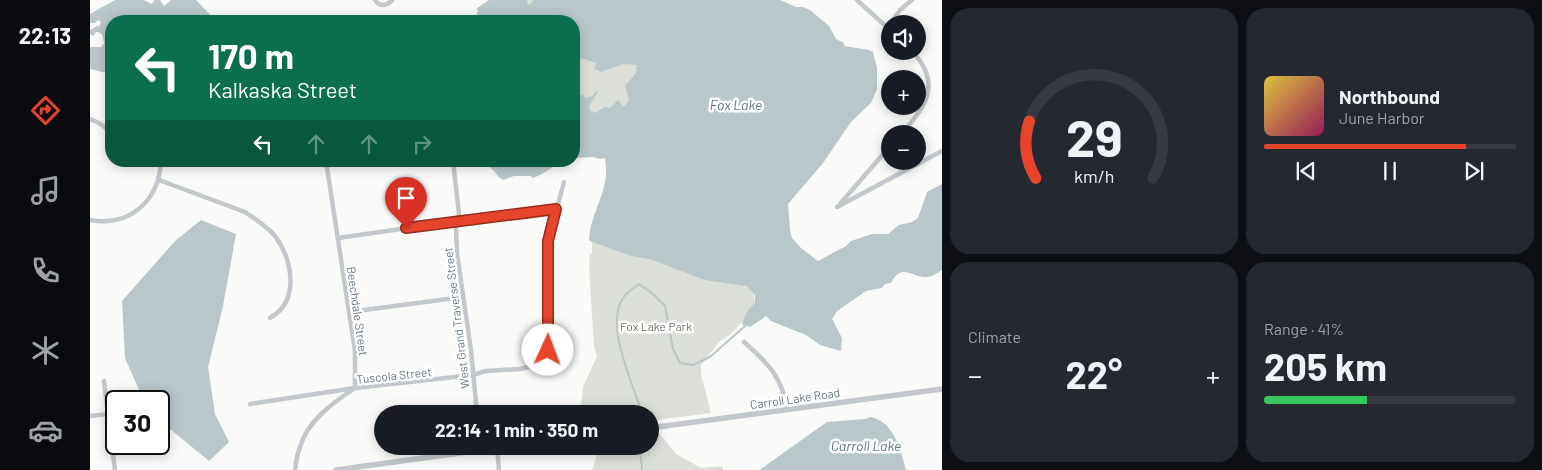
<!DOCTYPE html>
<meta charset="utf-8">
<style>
body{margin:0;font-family:Barlow,sans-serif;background:#242831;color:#f1f3f6;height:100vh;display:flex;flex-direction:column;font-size:19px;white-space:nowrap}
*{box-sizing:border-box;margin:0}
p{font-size:16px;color:#9ea1a6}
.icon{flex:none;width:28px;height:28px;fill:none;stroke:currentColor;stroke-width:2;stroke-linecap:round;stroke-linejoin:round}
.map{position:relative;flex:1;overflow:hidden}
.details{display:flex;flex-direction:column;gap:8px;padding:8px;background:#0d0f14;width:600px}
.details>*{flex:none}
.guide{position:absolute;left:15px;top:15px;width:475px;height:152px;border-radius:20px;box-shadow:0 2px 12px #0003;background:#0b6e4f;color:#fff;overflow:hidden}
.controls{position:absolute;left:791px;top:15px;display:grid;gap:10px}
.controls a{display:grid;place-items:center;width:45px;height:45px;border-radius:50%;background:#171b24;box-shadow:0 2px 12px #0003;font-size:25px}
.speed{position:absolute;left:15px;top:390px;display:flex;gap:10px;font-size:25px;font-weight:700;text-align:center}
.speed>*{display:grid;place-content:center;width:65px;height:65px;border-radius:50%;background:#171b24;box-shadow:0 2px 12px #0003;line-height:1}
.speed .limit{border:2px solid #111;border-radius:8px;background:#fff;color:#111}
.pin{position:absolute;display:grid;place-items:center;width:42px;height:42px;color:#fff;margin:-51px -21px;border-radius:50% 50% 50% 0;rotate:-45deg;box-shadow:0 0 5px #0007}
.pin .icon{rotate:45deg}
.me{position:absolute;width:55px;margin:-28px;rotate:2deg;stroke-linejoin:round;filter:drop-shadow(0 0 4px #0008)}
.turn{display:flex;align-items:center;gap:18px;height:105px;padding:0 20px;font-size:22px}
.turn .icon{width:65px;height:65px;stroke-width:2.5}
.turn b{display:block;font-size:35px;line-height:42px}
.lanes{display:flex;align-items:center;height:48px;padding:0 20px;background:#0003;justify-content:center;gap:25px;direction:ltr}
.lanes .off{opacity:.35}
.big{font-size:38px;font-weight:700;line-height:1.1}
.details .tile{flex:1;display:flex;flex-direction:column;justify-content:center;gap:8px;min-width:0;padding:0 18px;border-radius:20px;background:#242831}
.details .dial{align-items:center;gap:0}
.dial svg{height:130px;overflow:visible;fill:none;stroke:#363941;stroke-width:7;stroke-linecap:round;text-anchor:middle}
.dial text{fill:#f1f3f6;stroke:none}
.song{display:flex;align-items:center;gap:15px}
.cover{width:60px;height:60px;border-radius:8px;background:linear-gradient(135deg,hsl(50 70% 55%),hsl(330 70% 35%))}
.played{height:5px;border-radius:2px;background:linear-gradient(90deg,#e7452b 80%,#363941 80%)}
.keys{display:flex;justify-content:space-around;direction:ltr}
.heat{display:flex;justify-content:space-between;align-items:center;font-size:28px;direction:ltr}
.charge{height:8px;border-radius:4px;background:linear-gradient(90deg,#34c759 41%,#363941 0)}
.details .tiles{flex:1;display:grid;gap:8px;grid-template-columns:repeat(2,1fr)}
.trip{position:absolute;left:284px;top:405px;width:285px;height:50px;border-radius:25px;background:#171b24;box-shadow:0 2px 12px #0003;font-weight:700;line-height:50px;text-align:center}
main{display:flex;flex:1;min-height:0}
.menu{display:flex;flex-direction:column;width:90px;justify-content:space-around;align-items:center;background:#090b0e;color:#9ea1a6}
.menu .icon{width:35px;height:35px}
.menu .selected{color:#e7452b}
.menu b{font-size:22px;color:#f1f3f6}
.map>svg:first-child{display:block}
.green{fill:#dbdfd7}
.water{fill:#b9c7ca}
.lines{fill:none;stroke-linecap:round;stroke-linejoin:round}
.stream{stroke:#b9c7ca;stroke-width:2}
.minor{stroke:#c1c7ca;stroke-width:4.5}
.tertiary{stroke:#c1c7ca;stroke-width:5.5}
.route-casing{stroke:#962d1c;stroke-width:12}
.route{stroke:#e7452b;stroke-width:9}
.labels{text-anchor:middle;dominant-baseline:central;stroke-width:5;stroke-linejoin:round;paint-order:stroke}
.street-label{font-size:12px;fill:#657983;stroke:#fff}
.park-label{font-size:12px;fill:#6a7a64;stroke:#fff}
.water-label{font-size:14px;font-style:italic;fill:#5f787d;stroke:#fff}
</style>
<main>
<nav class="menu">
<b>22:13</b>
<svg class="icon selected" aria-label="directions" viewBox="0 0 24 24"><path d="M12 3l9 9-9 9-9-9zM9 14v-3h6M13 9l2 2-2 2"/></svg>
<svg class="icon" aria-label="music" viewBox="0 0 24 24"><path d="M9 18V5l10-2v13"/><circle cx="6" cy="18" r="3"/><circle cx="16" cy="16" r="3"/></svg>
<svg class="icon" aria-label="phone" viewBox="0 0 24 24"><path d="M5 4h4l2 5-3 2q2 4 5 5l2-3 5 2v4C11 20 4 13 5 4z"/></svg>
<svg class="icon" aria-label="climate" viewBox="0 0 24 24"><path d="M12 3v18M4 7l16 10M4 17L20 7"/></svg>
<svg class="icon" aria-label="car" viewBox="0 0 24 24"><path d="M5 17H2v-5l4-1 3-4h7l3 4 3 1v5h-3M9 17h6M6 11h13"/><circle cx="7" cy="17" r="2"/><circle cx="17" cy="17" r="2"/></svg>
</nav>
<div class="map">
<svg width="852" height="470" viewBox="0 0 852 470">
<rect width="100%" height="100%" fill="#fafaf8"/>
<path class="green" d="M417,0H579L557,101L484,127V21H398Z
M502,242L541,256L562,260L614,280L654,285L664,294L665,305L658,310L652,322L641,334L630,341L611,365V374L621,413L560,421V414H490L493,387L507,356L504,347L499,267L500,254H502Z
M570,434L586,454L611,468L632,466L633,470H502L508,452L514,446H560V435Z"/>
<path class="water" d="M25,0H53L62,4L65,0H70L74,6L81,0H106L126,21H115L107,17L105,21H21V71L12,72L0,69V47H11L14,44C13,38 13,32 6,32L3,36L0,34V30L7,26L9,27L11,22L8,20L5,23H0V14Z
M399,0H437L438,5L442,3L443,0H690L706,7H713L720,10L739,26L746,39L754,43V46L779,50L783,52L787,68V89L781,103L761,122L733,163L698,204L700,230L702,238L711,248L728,261L756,246L761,241L782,234H798L809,225L822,222L828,218L837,192L852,184V270C846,274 840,278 833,277C820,275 811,264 801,283L795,284L792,288L776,291L747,311L742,319L752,338L751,351L730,345L716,335L681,321L676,316L660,327L653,325L652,322L658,310L665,303V295L656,286L614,280L562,260L541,256L502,242L499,240C500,217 513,199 516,177C516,170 516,164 515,158L510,159L503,157L484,158V96L493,95L496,98L503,96L506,91L508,92L499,106L501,111L505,113L515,107L520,108L528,100L533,106H535L539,100L535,86L546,73L547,65L533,64L511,72L504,69L506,65V63L491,58H484V41L486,35L484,21C474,21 466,17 456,18L452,15L450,17L426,21H374L379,17L390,20L387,14L388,10L386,9Z
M393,161H473C461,166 455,175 442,178L441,176H424L413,180C407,177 406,172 402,169C398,165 395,167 393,161Z
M111,220L146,234L133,306L118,367L125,414L139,442L119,461L69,420V401H54L35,358L32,301L85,241Z
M781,417C804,422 811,450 816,470H669L737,422L775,419Z"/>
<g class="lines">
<path class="stream" d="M550,414V407C541,379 514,322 534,297C537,292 544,288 549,284L563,294L575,306L583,349L590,363L603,365L620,357L655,326
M550,446L552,470"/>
<path class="minor" d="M285,0C289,7 297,6 302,0
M767,0L800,30
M797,28L810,10L822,0
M0,119L9,123L21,132
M811,134C837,106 852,83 822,51
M363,161L369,214L366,228L367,254L381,350L387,414
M236,163L250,161
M69,180L155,212C165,219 177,226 185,236C203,261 210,301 180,318
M750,204L800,146
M747,207L852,151
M0,220C40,227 69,201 71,161
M248,238L367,221L466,209
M259,312L373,297
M654,342C678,363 692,377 697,409
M14,381L25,470
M160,404L265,388L383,375L396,371L430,369L449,364L457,350L458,241L474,182
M0,416L18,414
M407,448L409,470
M205,470C206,462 207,454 210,447C217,421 244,402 265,388V351L236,161"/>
<path class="tertiary" d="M560,428L852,389
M246,470L421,446"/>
</g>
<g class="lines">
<g class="route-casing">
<path id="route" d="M316,228L466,209L458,241V350"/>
</g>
<use href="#route" class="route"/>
</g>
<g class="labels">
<g class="street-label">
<text transform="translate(268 311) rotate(82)">Beechdale Street</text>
<text transform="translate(366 318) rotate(-97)">West Grand Traverse Street</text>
<text transform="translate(304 375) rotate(-6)">Tuscola Street</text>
<text transform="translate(705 398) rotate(-8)">Carroll Lake Road</text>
</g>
<g class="park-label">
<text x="566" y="326">Fox Lake Park</text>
</g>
<g class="water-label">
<text x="646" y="104">Fox Lake</text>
<text x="776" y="445">Carroll Lake</text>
</g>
</g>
</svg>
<div class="controls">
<a><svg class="icon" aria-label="sound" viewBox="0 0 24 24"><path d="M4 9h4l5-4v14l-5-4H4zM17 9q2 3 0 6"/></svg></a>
<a>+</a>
<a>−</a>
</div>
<div class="speed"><div class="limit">30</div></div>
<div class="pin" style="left:316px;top:228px;background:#d93025"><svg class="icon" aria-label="arrive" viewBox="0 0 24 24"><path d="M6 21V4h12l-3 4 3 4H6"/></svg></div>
<svg class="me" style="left:458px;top:350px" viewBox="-20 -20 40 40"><circle r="19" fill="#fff"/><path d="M0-13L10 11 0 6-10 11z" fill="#e7452b"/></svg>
<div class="trip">22:14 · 1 min · 350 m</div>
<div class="guide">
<div class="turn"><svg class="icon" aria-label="left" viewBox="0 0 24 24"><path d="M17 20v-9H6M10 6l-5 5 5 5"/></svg><div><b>170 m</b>Kalkaska Street</div></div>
<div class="lanes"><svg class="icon" aria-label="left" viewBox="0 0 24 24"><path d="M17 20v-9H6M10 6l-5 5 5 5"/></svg><svg class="icon off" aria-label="ahead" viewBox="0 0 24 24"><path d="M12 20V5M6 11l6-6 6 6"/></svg><svg class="icon off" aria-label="ahead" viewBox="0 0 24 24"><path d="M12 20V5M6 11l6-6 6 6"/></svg><svg class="icon off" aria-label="right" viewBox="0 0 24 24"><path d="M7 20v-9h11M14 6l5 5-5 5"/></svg></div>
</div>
</div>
<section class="details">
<div class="tiles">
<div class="tile dial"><svg viewBox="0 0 100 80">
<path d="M14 69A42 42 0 1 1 86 69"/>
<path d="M14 69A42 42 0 0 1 10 34" stroke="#e7452b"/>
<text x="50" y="56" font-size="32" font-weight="700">29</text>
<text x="50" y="72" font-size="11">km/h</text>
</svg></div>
<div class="tile">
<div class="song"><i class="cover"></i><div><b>Northbound</b><p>June Harbor</p></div></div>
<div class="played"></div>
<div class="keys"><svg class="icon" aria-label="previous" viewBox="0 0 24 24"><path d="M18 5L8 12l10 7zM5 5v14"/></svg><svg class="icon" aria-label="pause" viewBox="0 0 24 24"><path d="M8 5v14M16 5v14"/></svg><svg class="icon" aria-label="next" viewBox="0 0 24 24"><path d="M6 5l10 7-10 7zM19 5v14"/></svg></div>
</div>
<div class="tile"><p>Climate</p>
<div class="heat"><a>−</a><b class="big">22°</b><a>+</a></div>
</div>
<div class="tile"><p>Range · 41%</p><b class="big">205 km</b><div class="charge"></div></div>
</div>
</section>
</main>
